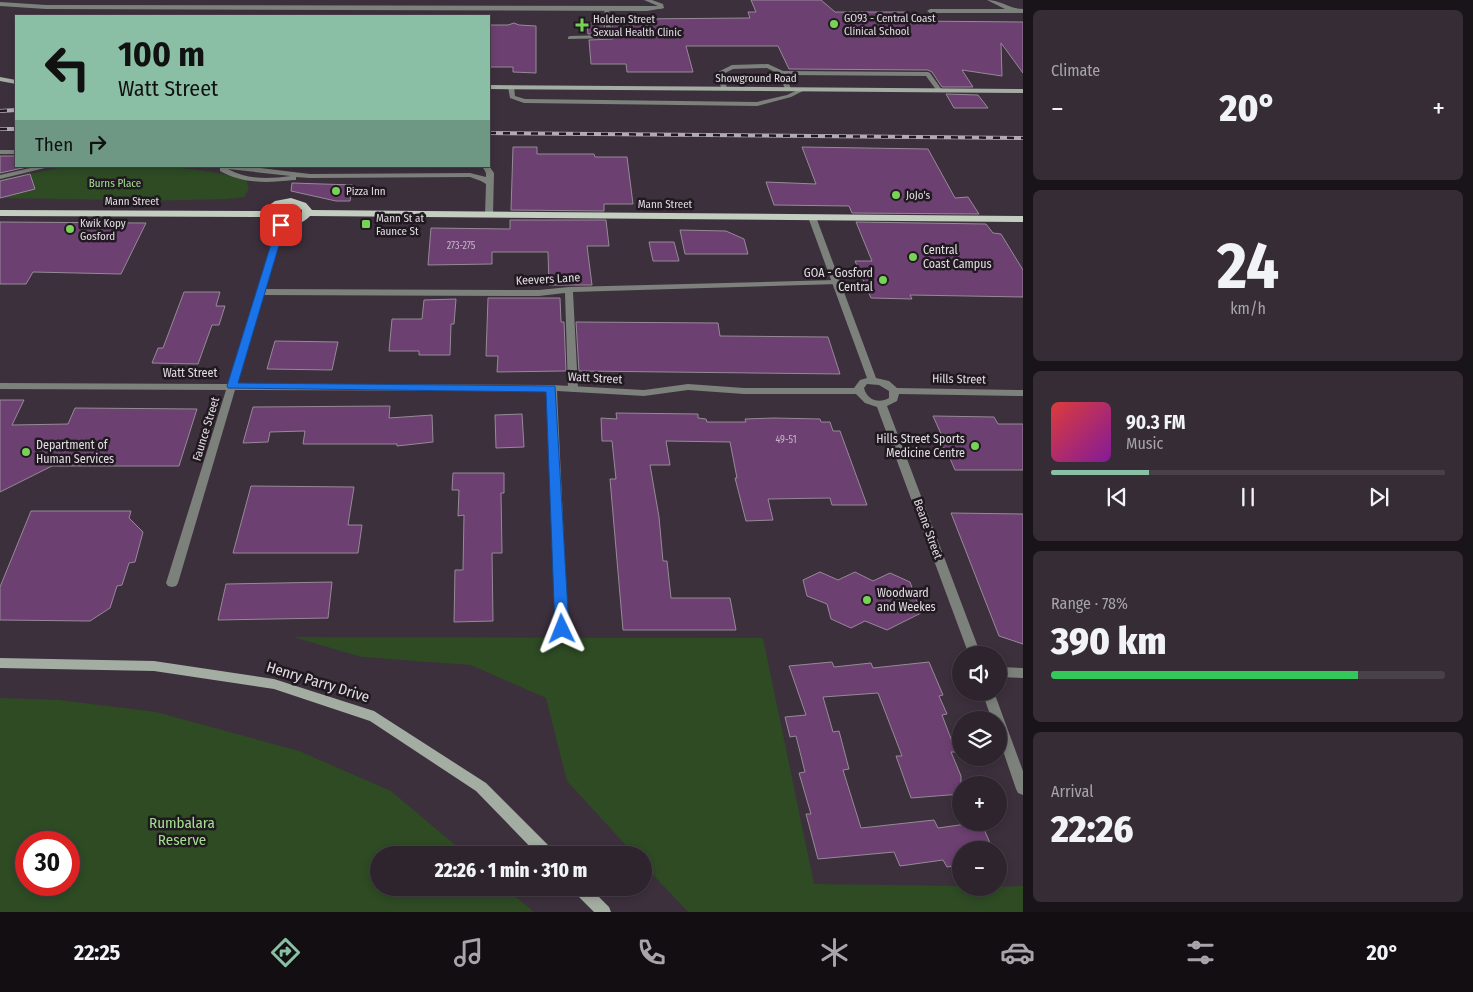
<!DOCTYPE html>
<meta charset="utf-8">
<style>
body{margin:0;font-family:"Fira Sans Condensed",sans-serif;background:#352c36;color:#f1f3f6;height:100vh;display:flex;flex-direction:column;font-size:19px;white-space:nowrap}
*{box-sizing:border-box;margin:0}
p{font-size:16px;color:#a7a4aa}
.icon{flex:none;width:28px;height:28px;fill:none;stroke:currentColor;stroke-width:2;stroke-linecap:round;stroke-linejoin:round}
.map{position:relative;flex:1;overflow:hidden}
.details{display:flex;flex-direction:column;gap:10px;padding:10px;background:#191419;width:450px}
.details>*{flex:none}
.banner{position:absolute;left:15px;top:15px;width:475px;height:152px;border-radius:0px;box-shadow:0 2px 8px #0003,0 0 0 1px #48414a;background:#8abfa5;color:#111;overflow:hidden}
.fabs{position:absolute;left:952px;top:646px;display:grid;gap:10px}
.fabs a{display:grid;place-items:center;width:55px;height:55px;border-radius:50%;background:#2d242e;box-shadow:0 2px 8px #0003,0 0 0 1px #48414a;font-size:25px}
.speed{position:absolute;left:15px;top:831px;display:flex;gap:10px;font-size:25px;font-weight:700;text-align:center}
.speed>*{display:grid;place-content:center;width:65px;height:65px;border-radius:50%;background:#2d242e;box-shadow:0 2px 8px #0003,0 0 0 1px #48414a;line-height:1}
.speed .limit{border:8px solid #d22;background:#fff;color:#111}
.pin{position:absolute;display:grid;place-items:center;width:42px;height:42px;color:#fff;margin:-21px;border-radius:10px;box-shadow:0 2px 8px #0006}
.me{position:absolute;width:55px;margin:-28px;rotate:358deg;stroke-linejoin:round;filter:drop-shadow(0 0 4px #0008)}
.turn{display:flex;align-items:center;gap:18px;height:105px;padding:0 20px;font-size:22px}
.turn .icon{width:65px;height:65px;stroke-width:2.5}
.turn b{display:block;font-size:35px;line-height:42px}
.then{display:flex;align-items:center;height:48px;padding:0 20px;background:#0003;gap:10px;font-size:19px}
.big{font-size:38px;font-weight:800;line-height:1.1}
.details .tile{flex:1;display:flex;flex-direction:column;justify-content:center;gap:8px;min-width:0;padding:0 18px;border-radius:8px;background:#352c36}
.details .dial{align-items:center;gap:0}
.dial b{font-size:65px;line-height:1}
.song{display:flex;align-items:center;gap:15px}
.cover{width:60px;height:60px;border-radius:8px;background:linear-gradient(135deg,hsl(0 70% 55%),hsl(290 70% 35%))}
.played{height:5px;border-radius:2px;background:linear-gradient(90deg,#8abfa5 25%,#48414a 25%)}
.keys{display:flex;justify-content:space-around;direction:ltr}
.heat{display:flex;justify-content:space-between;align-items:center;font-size:28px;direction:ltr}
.charge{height:8px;border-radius:4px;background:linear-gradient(90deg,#34c759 78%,#48414a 0)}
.trip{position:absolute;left:370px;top:846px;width:282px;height:50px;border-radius:25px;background:#2d242e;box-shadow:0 2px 8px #0003,0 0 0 1px #48414a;font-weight:800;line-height:50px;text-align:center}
.tabs{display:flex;height:80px;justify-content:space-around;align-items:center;background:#120e12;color:#a7a4aa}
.tabs .icon{width:35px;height:35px}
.tabs .current{color:#8abfa5}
.tabs b{font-size:22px;color:#f1f3f6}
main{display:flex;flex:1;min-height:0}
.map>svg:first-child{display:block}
.green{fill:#2e4b24;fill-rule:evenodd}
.building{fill:#6c4071;stroke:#978998}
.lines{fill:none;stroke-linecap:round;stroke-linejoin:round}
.lane{fill:#7c817b;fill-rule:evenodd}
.street{fill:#7c817b;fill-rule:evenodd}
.secondary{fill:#a4ada2;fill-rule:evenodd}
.primary{fill:#c3cec0;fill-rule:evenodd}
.rail-casing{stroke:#b3abb4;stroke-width:4}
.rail{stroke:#201a20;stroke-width:2.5;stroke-dasharray:7;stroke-linecap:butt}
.route{fill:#1a73e8;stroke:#114b97}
.poi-dot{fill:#78d258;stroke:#201a20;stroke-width:2}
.labels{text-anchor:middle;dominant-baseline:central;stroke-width:5;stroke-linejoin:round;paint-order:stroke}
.number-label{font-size:10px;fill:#c4b4c6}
.far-poi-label{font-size:11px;fill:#e2dbe3;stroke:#201a20;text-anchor:start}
.far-street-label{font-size:11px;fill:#e2dbe3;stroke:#201a20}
.far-park-label{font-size:11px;fill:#a2df8f;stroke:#201a20}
.poi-label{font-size:12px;fill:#e2dbe3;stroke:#201a20;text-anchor:start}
.street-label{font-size:12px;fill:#e2dbe3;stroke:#201a20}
.near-street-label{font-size:15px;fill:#e2dbe3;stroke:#201a20}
.near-park-label{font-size:15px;fill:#a2df8f;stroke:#201a20}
</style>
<main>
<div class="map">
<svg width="1023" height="912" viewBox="0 0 1023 912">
<rect width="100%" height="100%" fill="#3c303d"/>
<path class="green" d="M69,166C129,166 189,163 246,180L249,189L244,197L227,199L147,201L143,197H129L123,200L0,198V180Z
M293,637L763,638L814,884L961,886V888L1023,886V912H688L644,865V855H635L567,781L546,698L471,665L362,657Z
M0,698L59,700L156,712L299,751L391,791L467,855H379V888H505L534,912H0ZM69,842V885H26V842Z"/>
<path class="building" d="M751,0H821L835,12H907L913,21L1023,22V73L1001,43L1002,76L962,70L973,87H942L932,72L928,70L789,69L778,46H686L693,72H627L626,64H591L589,40L613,39L612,23H625L624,20L631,19L750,18L748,12H756Z
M514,23L519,25L536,26V73L513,72V67H489V25H508Z
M587,23H604L605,33L588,34Z
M946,94L978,95L988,108H954Z
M513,147H537V154H594L595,157H627L633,204H604V211L511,210Z
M802,147L928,149L955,198L968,197L979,214L852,213L849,206L774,205L766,182L816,184Z
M0,156H16V166L27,167L0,173Z
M30,174L35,189L0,198V181Z
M292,183L353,185L350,201H336L291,191Z
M510,220H606L609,246H587L592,285H549L548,252H492V264L428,265L431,228L510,229Z
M0,222L146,223L121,274L33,272L26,284H0Z
M856,222L986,224L993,233L1001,234L1023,270V297L910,295L912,299L871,298L855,261H872Z
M680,230L726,231L744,239L748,254H685Z
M649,242H674L679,261H653Z
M184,292H220L216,306H225L219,325H212L198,364L152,363L158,348H163Z
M488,298H560L561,322H564L566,371L497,372L498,356H486Z
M456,299L454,324H451L450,355H419V351H389L392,319H422L424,300Z
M576,322L718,323L720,336L828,337L840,374L579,371Z
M275,341L338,342L332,370L267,369Z
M0,400H24L12,425L68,424L75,408L197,409L179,466H52L0,492Z
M390,406L389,418L432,415L433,442L397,446V444H303L305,431L270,432L268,442L243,443L253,407Z
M616,413L698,414V418L706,419L707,422H746L745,419L774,418L820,419L821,422H830L833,431H840L867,505H832L830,498L768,499L773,520L746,521L735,478H737L730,442L666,441L670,465H650L659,517L663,561H667L671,598H730L736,630H623L610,479H616L612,441H602L601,418L617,419Z
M522,414L524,447L496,448L495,415Z
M933,416L994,417L998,424H1023V470H955L946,449L935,443L942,436Z
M453,473H504V493H501L502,553H492L493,621L454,622L455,570H463L464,515L458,516L459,490H452Z
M251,486L354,487L348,525H362L358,553H233Z
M31,511H131L129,518L143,532L135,562L129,563L122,585L117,586L110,608L90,621L0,620V587Z
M951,513L1023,514V644L999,636Z
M820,572L838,580L855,572L873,581L890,573L910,582L921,613L887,630L865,621L851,628L831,619L827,604L807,596L803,580Z
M332,582L328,618L218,620L226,584Z
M832,662L834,667L871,663L873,668L929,662L943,695L939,696L947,714L942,715L956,752H951L961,776V794L911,798L896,756H902L878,693L823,697L833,732L839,731L849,769L843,770L861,828L934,820L938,828L981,822L993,850H961V865L947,867L943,860L900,866L894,852L818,859L806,814H811L799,773L805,772L796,736L790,737L785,717L806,715L789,666Z"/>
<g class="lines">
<path class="lane" d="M644,0H652L663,4L664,8L659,9L658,6Z
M987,0C1000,0 1010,9 1023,9V13H930L927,11L930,9H1005Z
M604,8L609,9L612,38L568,39V37L570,36L607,35Z
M768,64L783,71L928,72L930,73L942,90L937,91L926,76L786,75L791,89L788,91L785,89L779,74L767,68L733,69L723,74L727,88L724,90L721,88L718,72L732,65Z
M511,85L514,87L515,96L525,99L757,102L787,95L802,88L807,89L791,97L757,106L524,103L510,98L508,87Z
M0,150H16V154H0Z
M39,166H53L0,179V175Z
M220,166H244L310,174L470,173L486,177V173L482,166H489L494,173L493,215L489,217L485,215L486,184L481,181L470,177L310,178L296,177V180H293C268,183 243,184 220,171ZM228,169L291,176C269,179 247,180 228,169Z
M836,280L840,282L839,284L573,292L578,389L573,392L568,389L565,293L539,296L261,295L257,292L261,289L539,290L569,287Z"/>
<path class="street" d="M0,2L46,5L661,6L664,8L647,11L46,9L0,6Z
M809,215H812L816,217L876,378L889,381L897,388L1023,390V396L899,394L897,401L887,406L981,655H969L877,407L865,403L856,394H744L688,390L644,396L557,391L568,629L566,632L562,634L558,632L556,629L547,391L235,390L178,583L176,586L172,587L168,586L166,583L226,390L0,389V383L228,384L277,225L281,223L285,225L237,384L552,385L644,390L688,384L744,388H854L860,380L867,378L808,217ZM867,384L879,385L889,391V398C879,404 867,400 864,388Z
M999,667L1023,668V678L999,677Z
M982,692H994L1023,771V795L1018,793L1016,789L999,739V720H992Z"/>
<path class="secondary" d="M0,77L16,80V84L0,81Z
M489,85L1023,89V93L489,89Z
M0,658L154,661L274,679L374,711L486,783L553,850L555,855H538L476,791L370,721L274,689L154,671L0,668Z
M573,888H590L609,907L611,912H594L575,893Z"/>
<path class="primary" d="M291,198L306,203L312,210L1023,216V222L310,216C299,228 269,235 260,217L0,216V210L261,211L275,201ZM285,204L295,205L302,210V213C294,221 274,229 269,214L276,207Z"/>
<g class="rail-casing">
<path id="rail" d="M0,111L16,110
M0,129H16
M489,133L1023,138"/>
</g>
<use href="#rail" class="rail"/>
</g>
<path class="route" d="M281,222L285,225L238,383L555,386L569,629L567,633L562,635L557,633L555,629L546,392L228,388L227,386L277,225Z"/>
<g class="poi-dot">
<circle cx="834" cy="24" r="5"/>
<path d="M579.5 17.5h5v5h5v5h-5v5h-5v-5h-5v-5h5z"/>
<circle cx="336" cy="191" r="5"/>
<circle cx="896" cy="195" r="5"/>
<rect x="361" y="219" width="10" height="10" rx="2.5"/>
<circle cx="70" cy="229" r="5"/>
<circle cx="913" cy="257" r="5"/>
<circle cx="883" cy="280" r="5"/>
<circle cx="975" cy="446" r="5"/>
<circle cx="26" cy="452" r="5"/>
<circle cx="867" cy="600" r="5"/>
</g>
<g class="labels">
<g class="number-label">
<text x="461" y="246">273-275</text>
<text x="786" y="440">49-51</text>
</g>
<g class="far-poi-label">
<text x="844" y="18">GO93 - Central Coast<tspan x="844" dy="13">Clinical School</tspan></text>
<text x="593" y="19">Holden Street<tspan x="593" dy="13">Sexual Health Clinic</tspan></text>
<text x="346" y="191">Pizza Inn</text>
<text x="906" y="195">JoJo's</text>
<text x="376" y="218">Mann St at<tspan x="376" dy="13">Faunce St</tspan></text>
<text x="80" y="223">Kwik Kopy<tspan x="80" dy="13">Gosford</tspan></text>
</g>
<g class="far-street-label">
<text x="756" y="78">Showground Road</text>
<text x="132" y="201">Mann Street</text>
<text x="665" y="204">Mann Street</text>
</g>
<g class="far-park-label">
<text x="115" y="183">Burns Place</text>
</g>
<g class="poi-label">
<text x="923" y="250">Central<tspan x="923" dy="14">Coast Campus</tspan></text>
<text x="873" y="273" text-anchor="end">GOA - Gosford<tspan x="873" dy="14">Central</tspan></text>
<text x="965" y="439" text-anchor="end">Hills Street Sports<tspan x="965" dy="14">Medicine Centre</tspan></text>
<text x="36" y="445">Department of<tspan x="36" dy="14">Human Services</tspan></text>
<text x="877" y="593">Woodward<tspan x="877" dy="14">and Weekes</tspan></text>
</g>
<g class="street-label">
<text transform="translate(548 279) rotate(-3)">Keevers Lane</text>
<text x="190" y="373">Watt Street</text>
<text transform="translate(595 378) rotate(3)">Watt Street</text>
<text transform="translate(959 379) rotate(1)">Hills Street</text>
<text transform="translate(206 429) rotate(-73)">Faunce Street</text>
<text transform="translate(928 529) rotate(70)">Beane Street</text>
</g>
<g class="near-street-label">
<text transform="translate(318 682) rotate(17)">Henry Parry Drive</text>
</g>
<g class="near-park-label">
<text x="182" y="823">Rumbalara<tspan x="182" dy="17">Reserve</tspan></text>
</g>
</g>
</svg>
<div class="fabs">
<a><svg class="icon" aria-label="sound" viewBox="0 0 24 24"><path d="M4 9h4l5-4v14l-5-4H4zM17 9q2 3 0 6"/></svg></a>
<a><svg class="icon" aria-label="layers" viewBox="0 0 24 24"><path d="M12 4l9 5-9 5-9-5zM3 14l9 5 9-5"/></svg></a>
<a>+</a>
<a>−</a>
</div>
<div class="speed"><div class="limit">30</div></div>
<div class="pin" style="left:281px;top:225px;background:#d93025"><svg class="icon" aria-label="arrive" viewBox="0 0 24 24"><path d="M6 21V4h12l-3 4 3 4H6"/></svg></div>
<svg class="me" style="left:562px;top:629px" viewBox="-20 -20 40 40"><path d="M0-17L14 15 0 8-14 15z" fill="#1a73e8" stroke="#fff" stroke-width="4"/></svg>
<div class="trip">22:26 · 1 min · 310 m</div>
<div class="banner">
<div class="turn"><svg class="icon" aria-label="left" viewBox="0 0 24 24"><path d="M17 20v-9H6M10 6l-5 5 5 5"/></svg><div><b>100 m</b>Watt Street</div></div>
<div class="then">Then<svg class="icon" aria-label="right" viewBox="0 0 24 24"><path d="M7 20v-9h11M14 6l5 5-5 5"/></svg></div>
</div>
</div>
<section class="details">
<div class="tile"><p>Climate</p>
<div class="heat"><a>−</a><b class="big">20°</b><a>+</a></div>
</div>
<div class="tile dial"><b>24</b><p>km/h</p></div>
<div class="tile">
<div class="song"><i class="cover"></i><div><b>90.3 FM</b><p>Music</p></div></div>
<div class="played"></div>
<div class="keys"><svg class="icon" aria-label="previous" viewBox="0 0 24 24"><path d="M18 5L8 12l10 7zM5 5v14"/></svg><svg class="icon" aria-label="pause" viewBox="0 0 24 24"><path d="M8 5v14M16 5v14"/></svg><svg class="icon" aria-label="next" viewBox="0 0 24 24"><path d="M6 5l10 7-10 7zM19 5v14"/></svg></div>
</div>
<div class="tile"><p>Range · 78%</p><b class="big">390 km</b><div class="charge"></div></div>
<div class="tile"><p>Arrival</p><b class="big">22:26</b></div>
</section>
</main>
<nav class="tabs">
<b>22:25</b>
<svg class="icon current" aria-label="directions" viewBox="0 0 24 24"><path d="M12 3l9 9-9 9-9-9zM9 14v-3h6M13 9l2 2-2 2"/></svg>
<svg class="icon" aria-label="music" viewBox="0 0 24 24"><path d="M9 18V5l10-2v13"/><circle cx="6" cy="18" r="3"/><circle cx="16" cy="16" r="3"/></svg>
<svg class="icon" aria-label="phone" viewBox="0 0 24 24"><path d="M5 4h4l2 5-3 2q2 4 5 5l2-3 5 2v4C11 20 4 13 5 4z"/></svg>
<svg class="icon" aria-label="climate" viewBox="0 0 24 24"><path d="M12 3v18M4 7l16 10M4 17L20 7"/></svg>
<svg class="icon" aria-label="car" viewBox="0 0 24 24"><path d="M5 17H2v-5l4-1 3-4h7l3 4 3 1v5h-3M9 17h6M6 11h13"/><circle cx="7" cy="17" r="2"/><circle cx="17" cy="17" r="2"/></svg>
<svg class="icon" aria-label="filters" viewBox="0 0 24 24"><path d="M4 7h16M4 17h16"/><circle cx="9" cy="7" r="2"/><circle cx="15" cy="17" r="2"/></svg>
<b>20°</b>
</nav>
